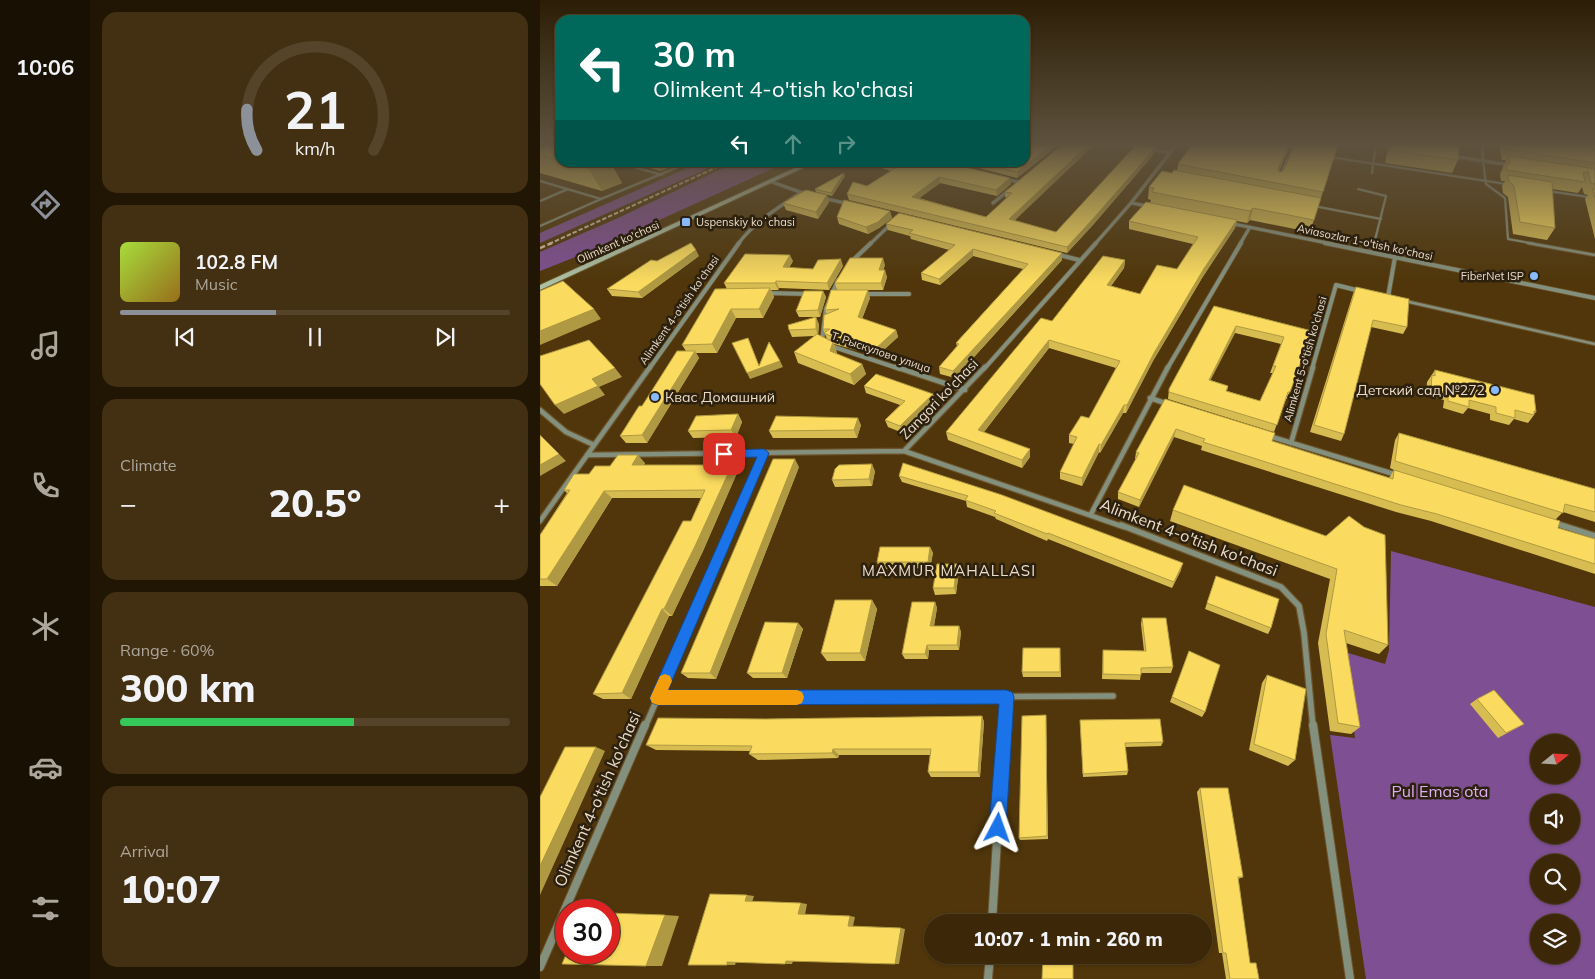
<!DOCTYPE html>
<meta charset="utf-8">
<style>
body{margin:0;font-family:Mulish,sans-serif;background:#433012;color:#f1f3f6;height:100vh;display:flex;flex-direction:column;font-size:19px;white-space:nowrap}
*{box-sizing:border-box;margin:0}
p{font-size:16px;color:#aca69c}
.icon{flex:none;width:28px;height:28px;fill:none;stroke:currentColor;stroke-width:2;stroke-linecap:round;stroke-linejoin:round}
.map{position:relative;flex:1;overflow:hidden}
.panel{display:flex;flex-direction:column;gap:12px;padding:12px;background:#211604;width:450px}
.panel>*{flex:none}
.top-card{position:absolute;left:15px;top:15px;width:475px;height:152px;border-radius:15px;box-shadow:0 1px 4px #0004,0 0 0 1px #554429;background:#00695c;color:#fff;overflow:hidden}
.needle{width:32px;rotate:72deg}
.controls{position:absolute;left:990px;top:734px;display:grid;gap:10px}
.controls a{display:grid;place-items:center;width:50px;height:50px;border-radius:50%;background:#3c2808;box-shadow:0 1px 4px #0004,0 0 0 1px #554429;font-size:25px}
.speed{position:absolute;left:15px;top:899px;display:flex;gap:10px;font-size:25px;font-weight:700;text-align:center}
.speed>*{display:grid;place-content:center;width:65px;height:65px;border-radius:50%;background:#3c2808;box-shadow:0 1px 4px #0004,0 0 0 1px #554429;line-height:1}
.speed .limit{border:8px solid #d22;background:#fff;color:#111}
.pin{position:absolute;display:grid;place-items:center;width:42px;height:42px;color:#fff;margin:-21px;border-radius:10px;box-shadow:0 2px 8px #0006}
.me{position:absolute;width:55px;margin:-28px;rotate:4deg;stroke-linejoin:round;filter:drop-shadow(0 0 4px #0008)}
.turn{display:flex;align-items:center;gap:18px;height:105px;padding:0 15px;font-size:22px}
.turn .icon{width:65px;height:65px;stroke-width:2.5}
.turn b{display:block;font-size:35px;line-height:42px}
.lanes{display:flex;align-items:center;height:48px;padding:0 15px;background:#0003;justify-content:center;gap:25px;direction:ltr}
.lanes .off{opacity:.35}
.big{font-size:38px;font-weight:800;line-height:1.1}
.panel .tile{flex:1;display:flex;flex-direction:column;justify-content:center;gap:8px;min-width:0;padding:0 18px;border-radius:15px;background:#433012}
.panel .dial{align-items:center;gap:0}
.dial svg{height:130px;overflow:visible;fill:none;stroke:#554429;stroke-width:7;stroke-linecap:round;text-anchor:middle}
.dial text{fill:#f1f3f6;stroke:none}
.song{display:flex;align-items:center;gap:15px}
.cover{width:60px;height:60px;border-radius:8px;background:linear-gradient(135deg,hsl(80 70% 55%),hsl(40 70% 35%))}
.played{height:5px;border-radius:2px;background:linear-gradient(90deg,#8c9099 40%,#554429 40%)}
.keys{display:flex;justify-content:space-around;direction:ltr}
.heat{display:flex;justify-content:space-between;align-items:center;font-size:28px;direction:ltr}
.charge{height:8px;border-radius:4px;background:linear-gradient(90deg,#34c759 60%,#554429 0)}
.trip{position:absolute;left:384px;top:914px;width:288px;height:50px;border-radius:25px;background:#3c2808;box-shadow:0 1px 4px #0004,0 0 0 1px #554429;font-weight:800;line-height:50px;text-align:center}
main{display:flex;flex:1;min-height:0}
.tab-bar{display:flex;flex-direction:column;width:90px;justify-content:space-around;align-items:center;background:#181003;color:#aca69c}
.tab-bar .icon{width:35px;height:35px}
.tab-bar .active{color:#8c9099}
.tab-bar b{font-size:22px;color:#f1f3f6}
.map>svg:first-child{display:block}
.green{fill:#7f4f93;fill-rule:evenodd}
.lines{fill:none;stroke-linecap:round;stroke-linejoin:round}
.lane-far1-casing{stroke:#6c542c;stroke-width:3}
.lane-casing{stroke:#6c542c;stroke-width:4.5}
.street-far4-casing{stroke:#6c542c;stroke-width:4.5}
.street-far3-casing{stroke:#6c542c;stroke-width:5.5}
.street-far2-casing{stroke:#6c542c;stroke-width:7}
.street-far1-casing{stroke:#6c542c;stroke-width:8}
.street-casing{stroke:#6c542c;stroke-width:10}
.secondary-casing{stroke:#6c542c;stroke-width:2}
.lane-far1{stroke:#84907e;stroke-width:2}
.lane{stroke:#84907e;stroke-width:2.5}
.street-far4{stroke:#84907e;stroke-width:3}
.street-far3{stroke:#84907e;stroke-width:4}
.street-far2{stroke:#84907e;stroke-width:4.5}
.street-far1{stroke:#84907e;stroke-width:5.5}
.street{stroke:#84907e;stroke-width:8}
.secondary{fill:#acc0a3;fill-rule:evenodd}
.rail-far1{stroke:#d0bea5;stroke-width:2;stroke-dasharray:4.5 2;stroke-linecap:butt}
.rail{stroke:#d0bea5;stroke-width:2.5;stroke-dasharray:5.5 2.5;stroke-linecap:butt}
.wall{fill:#d7bc52;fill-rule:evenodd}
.shaded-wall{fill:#af9942}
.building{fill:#fadb5f;stroke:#af9942;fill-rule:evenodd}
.route{fill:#1a73e8;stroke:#114b97}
.slow{fill:#f59e0b}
.poi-dot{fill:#89bafc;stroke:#2c200f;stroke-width:2}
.labels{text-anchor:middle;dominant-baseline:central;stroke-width:5;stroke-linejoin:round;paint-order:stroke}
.far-poi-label{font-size:11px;fill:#ecdcc7;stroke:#2c200f;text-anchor:start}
.far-street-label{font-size:11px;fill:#ecdcc7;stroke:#2c200f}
.poi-label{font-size:14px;fill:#ecdcc7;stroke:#2c200f;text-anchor:end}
.street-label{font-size:14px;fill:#ecdcc7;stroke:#2c200f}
.neighbourhood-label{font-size:15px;letter-spacing:1px;fill:#ecdcc7;stroke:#2c200f}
.near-street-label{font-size:16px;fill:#ecdcc7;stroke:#2c200f}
.near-park-label{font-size:16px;fill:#deaff2;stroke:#2c200f}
</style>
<main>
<nav class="tab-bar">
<b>10:06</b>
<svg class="icon active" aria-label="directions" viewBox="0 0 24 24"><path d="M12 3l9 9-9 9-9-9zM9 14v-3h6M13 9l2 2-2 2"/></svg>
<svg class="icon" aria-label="music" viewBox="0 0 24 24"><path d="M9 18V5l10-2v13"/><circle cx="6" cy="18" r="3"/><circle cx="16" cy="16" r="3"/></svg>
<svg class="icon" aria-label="phone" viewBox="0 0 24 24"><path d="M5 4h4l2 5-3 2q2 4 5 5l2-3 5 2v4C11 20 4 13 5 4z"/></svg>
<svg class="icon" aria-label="climate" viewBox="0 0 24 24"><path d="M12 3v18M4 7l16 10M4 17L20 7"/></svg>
<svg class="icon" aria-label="car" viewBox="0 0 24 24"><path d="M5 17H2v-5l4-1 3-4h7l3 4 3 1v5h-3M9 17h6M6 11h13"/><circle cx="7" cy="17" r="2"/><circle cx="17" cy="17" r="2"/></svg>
<svg class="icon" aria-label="filters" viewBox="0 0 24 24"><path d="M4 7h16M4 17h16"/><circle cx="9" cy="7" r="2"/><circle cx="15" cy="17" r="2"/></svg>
</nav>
<section class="panel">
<div class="tile dial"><svg viewBox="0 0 100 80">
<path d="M14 69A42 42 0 1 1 86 69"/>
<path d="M14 69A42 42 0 0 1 8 44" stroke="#8c9099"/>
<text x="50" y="56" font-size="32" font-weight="700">21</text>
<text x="50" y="72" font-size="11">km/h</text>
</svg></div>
<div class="tile">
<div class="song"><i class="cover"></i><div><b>102.8 FM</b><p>Music</p></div></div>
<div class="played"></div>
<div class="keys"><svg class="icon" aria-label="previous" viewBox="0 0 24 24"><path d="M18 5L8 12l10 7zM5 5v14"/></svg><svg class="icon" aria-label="pause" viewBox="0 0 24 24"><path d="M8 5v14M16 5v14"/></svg><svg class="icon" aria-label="next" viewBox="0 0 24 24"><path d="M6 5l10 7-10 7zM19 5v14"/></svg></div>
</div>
<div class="tile"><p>Climate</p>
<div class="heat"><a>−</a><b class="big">20.5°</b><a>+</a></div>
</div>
<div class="tile"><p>Range · 60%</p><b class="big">300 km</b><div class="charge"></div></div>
<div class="tile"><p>Arrival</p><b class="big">10:07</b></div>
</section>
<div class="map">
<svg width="1055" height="979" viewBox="0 0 1055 979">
<rect width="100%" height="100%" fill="#50360a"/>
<path class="green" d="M161,162L180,163L0,243V233Z
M194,163H245L53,250L0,271V252L78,218Z
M851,551L1055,607V979H826L790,735L815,738L805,652L845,664L849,650ZM999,742H1031V775H999ZM999,802H1031V835H999ZM999,862H1031V895H999ZM999,922H1031V955H999Z"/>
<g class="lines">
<g class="lane-far1-casing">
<path id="lane-far1" d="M790,157L966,184
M943,161L946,184L965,198L968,239L995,244
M76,162L122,175
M832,173L836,145
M740,175L754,145
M0,181L61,199L150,162
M818,189L846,196L834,244
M1008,191L1055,198
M0,201L28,189
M774,206L841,219
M0,226L61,199"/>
</g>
<g class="lane-casing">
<path id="lane" d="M988,243L1055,255
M832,252L834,243
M865,301L1055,344"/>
</g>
<g class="street-far4-casing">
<path id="street-far4" d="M587,145L599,147
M841,145L854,147
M942,145L943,161
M610,149L630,153
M912,156L970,165
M464,179L478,182
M232,182L263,193
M283,198L309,204
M453,203L469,190
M591,203L608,206
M689,223L792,244
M198,244C214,222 239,207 262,192
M330,244L351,224
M555,244L591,203L636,145
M700,244L710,227"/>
</g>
<g class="street-far3-casing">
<path id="street-far3" d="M785,243L1055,298
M516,254L539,260
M310,263L331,243
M227,293L269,294
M322,294H369
M845,297H848L855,257
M282,341L286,309L298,280
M291,346L360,369
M109,369L199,243
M444,369L556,243
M627,369L701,243
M772,369L796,285L820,291"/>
</g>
<g class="street-far2-casing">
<path id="street-far2" d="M356,367L425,390
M610,398L628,404
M0,410L26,432L54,445
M729,436L857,475
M751,443L773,367
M364,451L445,367
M47,455L364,451L584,527
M551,514L628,367
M0,521L110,367
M1014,523L1025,527
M192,527L224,453"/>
</g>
<g class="street-far1-casing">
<path id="street-far1" d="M581,525L741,587L759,606L764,633L773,727
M1021,525L1055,536
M117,698L573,696
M105,727L192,525
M464,727L466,697"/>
</g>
<g class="street-casing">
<path id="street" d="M773,725L810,979
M452,922L464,725
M0,967L105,725
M448,979L450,955"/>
</g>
<g class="secondary-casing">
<path id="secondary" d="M268,162H276L0,290V285Z"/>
</g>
<use href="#lane-far1" class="lane-far1"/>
<use href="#lane" class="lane"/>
<use href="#street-far4" class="street-far4"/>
<use href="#street-far3" class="street-far3"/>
<use href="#street-far2" class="street-far2"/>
<use href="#street-far1" class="street-far1"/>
<use href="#street" class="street"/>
<use href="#secondary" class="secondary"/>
<path class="rail-far1" d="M9,244L188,162"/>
<path class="rail" d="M0,248L12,243"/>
</g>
<path class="wall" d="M0,145L20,147V162H70L82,183L62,191L0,173Z
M485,145H518L477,178L416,162H485Z
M522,145H554L474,220L516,232L614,154L552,226L527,253L309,200L307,194L327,186L351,171L321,162H403L471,184L457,196L400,183L379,198L446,217L467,198L465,197V192Z
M607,145H622L620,147Z
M652,145H752L750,148H749L747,153L739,172L743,171L755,145H798L770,232L710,220L707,223L697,221L695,228L662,278L613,361L586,413H583L560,453L559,452L542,486L520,479V472L534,444L529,443V435L549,418L576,368L509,348L444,432L490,449V457L482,468L408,440L406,432L512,321L585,260L584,268L571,286L600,294L637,269L653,244L589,229V221L610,203L611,200L608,199L609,187L632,173L637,171L638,164Z
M849,145H917L916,146L918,160L912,173L845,163L848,149Z
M959,145H1055V239L1045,199L1048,195L1044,194L1042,187L1038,193L1012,189L1015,228L1007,240L973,234L968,197L963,193L962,186L965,181H961L960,174L966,160H962Z
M101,162H142L121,171L103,166Z
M305,176L292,196L276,192L275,189Z
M287,195L289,202L278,219L246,210L243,203Z
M350,211L352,218L339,228L328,234L299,224L297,217Z
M346,224L522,260L415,378L400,374L399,367L417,346L416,343L483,269L433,256L400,285L382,280L381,273L409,250L371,239L370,236L348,230Z
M159,256L102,298L72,296L67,289L117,261Z
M253,261L249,268L273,269L303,266L289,290L239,288L238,290H231L234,297L223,318H196L177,353H156L159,358L107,443H86L80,436L146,351L142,345L187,289L184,283Z
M345,265L343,270L347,277L343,290H297L295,283Z
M816,287L867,327L863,334L831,327L804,434L801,441L770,432L813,294Z
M283,291L286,297L280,317H259L256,311Z
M330,298L322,319L356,330L358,337L337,356L294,344L297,353V354L322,364L326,374L314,385L258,363L254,352L274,336L252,337L249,330L279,324L278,335L287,339L283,329L287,314L285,310Z
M674,306L772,331L747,399H746L734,432L628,399L629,389ZM695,333L741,344L730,373H733L720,401L687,391L688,386L670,380Z
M895,370L996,412L994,414V415L988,423L974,419L969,425L950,420V414L928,408L923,414L903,408L904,400L886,395L887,382Z
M324,386L393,394L395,401L363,433L348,427L345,420L360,405L326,393Z
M625,399L732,441L849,478L854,470L850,468L855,440L859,433L1055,489V522L1023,512L1016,519L1018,528L1055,539V574L891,521L856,512L661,450L662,446L634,437L599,507L578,499V492L596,459H595L596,452Z
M198,414L202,422L196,437L153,438L148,431Z
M321,425L317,438H233L229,431Z
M105,463L104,465L197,473L163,551L132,616H129L91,699H63L53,694L151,521L161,498H72L17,586H0V535L27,493L24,490L49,474L70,466Z
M363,463L641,570L632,588L508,539L507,541L456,519L455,517L427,507L426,501L362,482L359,476Z
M259,467L176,679L148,678L141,673Z
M335,471L332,486L295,487L292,480Z
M633,510L786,536L848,645L839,654L806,643L820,727L811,734L790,731L778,643L790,579L630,521Z
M390,547L393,553L390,568L340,569L337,562Z
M417,564L419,570L416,594L395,595L393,588Z
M676,576L731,628L728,634L665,609Z
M332,600L337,609L325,661H287L281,653Z
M395,602L397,608L394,626H419L421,632L419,650H389L388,659H365L362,654Z
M602,618L633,667L631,673H601L600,680L562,679L563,650L604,651L601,624Z
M258,623L263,629L247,678H213L207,673Z
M520,648L521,677H483L482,672Z
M649,651L665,712L662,717L630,702Z
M727,675L755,760L748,766L709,750L722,683Z
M937,699L984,724L958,738L930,704Z
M506,715L508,839L480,840L479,838Z
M442,716L444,722L440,777H391L388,772L390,755H299L298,758L218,760L209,754L211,751L116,750L106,745L226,719Z
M540,721L623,742L621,746L585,747L588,771L587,775L543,777Z
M660,788L703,877L698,879L710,963L719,979H686L682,953H679L657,792Z"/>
<path class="shaded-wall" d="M511,145H518L477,178V172Z
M548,145H554L470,225L469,219Z
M749,145L747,153L734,181L738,169Z
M615,148L614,154L552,226L527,253V247Z
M63,162H70L82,183L62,191L48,168Z
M116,162H142L121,171Z
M304,173L305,176L292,196L291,193Z
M399,177L400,183L373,203L372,197Z
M470,178L471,184L457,196L456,190Z
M287,195L289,202L278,219L276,212Z
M713,208L710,220L707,223L710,211Z
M350,211L352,218L339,228L328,234L326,227Z
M697,220L695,228L662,278L613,361L586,413L587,405L614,353L663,270Z
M433,249V256L400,285L399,279Z
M156,250L159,256L102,298L98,292Z
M522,253V260L415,378L413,371Z
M250,255L253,261L245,274L243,267Z
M343,258L345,265L341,277L339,270Z
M301,259L303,266L289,290L287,283Z
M585,260L584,268L566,293L567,285Z
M345,270L347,277L343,290L341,283Z
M236,281L239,288L238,290L235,283Z
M230,288L234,297L223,318L219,309Z
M328,290L330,298L320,324L318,317Z
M283,291L286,297L280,317L278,310Z
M54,309L61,319L0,345V331Z
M191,309L196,318L177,353L172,344Z
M276,317L279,324L278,336L276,329Z
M696,326L695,333L667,387L669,380Z
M356,330L358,337L337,356L335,349Z
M208,338L220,368L240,361L243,367L210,379L207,373Z
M509,340V348L439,438L438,430Z
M293,342L297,353L294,362L290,351Z
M155,351L159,358L107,443L102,435Z
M322,364L326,374L314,385L310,374Z
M75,368L82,377L59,387L65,395L24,414L15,405L52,379Z
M393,394L395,401L363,433L360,426Z
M584,405L583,413L560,453L561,445Z
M198,414L202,422L196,437L191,430Z
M318,418L321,425L317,438L314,430Z
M636,429L634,437L599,507L600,500Z
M0,435L26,461L0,476Z
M559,444V452L542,486V478Z
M490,449V457L482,468V460Z
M98,455L105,463L99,473L92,465Z
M255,459L259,467L176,679L170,673Z
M332,464L335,471L332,486L329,479Z
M192,465L197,473L163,551L132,616L124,609Z
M64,491L72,498L17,586L7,579Z
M390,547L393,553L390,568L388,562Z
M643,563L641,570L632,588L634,582Z
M417,564L419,570L416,594L414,588Z
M332,600L337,609L325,661L320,653Z
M395,602L397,608L393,632L390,626Z
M122,609L129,616L91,699L82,693Z
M258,623L263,629L247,678L242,673Z
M419,626L421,632L419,650L417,645Z
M387,645L389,650L388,659L385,654Z
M442,716L444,722L440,777L438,772Z
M56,747L65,751L0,895V866Z
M293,749L299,755L298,758L292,753Z
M207,895L214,896L212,902L205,901Z
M261,903L267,904L265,915L258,914Z
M125,915L139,916L122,966H106Z
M310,916L315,917L313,926H308Z
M361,928L365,929L359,964H355Z
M246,961H253L252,964H245Z
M187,962H196L195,965H187Z"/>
<path class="building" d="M0,145H12L20,147V160L0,155Z
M485,145H511L477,172L438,162H485Z
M522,145H548L469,219L516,232L596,145L615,148L552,220L527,247L307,194L313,182L327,186L357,167L341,162H403L470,178L456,190L399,177L372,197L446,217L472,193L465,192Z
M652,145H749L738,169L739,172L743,171L755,145H773L797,148L783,192L638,164Z
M851,145H906L919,147L918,160L850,150Z
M966,145H1055V163L967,149Z
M969,156L1055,169V184L1051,183L1048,171L1043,173L1045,182L967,170L966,163L970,164Z
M28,162H63L48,168Z
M634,170L781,198L774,220L713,208L710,211L612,192L614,188L609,187L622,171L632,173Z
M304,173L291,193L275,189Z
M968,175L1012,182L1015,228L980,222L974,186L969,181Z
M1052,189H1055V198Z
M266,190L287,195L276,212L243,203Z
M304,200L350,211L338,222L326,227L297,217Z
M606,202L697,220L663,270L614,353L587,405H584L561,445L559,444L542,478L520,472L537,437L529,435L541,416L549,418L580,361L509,340L438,430L490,449L482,460L406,432L501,318L512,321L563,256L585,260L567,285L600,294L617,265L637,269L658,237L589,221Z
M359,213L522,253L413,371L399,367L419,344L416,343L488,264L433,249L399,279L381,273L415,245L369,233L373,230L346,224Z
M151,243L156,250L98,292L67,289L111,260L117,261Z
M205,254L250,255L243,267L273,269L278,260L301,259L287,283L236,281L235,283H184Z
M310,258H343L339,270H345L341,283H295Z
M23,281L54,309L0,331V291Z
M816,287L869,299L867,327L833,320L804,434L774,425Z
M230,288L219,309H191L172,344L142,345L175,289Z
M291,290H328L318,317L356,330L335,349L288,335L284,333L290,329H283L284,315L299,309L285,310Z
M264,291H283L278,310L256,311Z
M674,306L772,331L750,392H748L737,425L629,392V389ZM696,326L744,337L733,366H736L720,401L686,391L688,386L669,380Z
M276,317V329L249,330L248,325Z
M277,334L293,342L290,351L322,364L310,374L254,352Z
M208,338L219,366L229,342L240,361L207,373L192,343Z
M49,340L75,368L52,379L58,386L15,405L0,384V356Z
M137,351H155L102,435L80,436L99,406H102Z
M895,370L994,395L996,412L994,411V415L975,410V418L956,413V407L929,400V407L908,401V393L891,388L892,375L895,376Z
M336,374L393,394L360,426L345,420L365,401L324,386Z
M625,399L735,433L732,441L853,479L854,470L1020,521L1018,528L1055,539V564L897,514L861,505L663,442L665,439L636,429L600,500L578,492L599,453L596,452Z
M198,414L191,430L148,431L156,416Z
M236,416L318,418L314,430L229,431Z
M859,433L1055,489V512L1025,504L1023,513L855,461Z
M0,435L19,454L0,465Z
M78,455H98L92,465H192L156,544L124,609H122L82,693L53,694L143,521H151L165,490L64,491L7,579H0V535L30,490H24L34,474H49L55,466H70Z
M233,459H255L170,673H141Z
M363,463L462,495L643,563L634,582L508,533L507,534L454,513L456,511L425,500L428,496L359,476Z
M332,464L329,479L292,480L295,469L299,465Z
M644,485L786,536L809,516L824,527L845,535L848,645L804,630L820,727L798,723L786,634L797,569L633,510Z
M340,547H390L388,562H337Z
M397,564H417L414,588H393Z
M676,576L739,599L731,628L667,603Z
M295,600H332L320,653H281Z
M372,602H395L390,626H419L417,645H387L385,654H362Z
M602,618H626L633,667L601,668V675L563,674V650L606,651Z
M225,622L258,623L242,673H207Z
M483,648H520V672H482Z
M649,651L680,665L665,712L632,697Z
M727,675L766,689L755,760L714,744Z
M954,690L984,724L966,733L937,699Z
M506,715L507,836L479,838L482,716Z
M442,716L438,772H388L391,749H293L292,753L209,754L212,746L106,745L118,718L226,719Z
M620,719L623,742L585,743L588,771L543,774L540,720Z
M25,747H56L0,866V797Z
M660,788H688L703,877H698L710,963H716L719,979H690L686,953H683Z
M170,894L207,895L205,901L261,903L258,914L310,916L308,926L361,928L355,964L246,961L245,964L187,962V965H148Z
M69,913L125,915L106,966L22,964L27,952H69Z
M504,915H533V922H503Z
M503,955H533V979H502Z"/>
<linearGradient id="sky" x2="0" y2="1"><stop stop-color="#2c1e06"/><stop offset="0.51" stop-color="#5e523e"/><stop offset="1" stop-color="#5e523e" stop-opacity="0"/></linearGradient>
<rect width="1055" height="282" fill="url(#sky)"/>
<path class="route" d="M224,449L229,453L128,690H466L472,692L474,697L466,828L464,834L458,837L452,834L449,828L459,704L118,705L112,703L110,698L112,693L217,457L184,458L179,454L184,450Z"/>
<path class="slow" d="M125,674L130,676L132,681L128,690H257L262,692L264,697L262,703L257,705H118L112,703L110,698L120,676Z"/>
<g class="poi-dot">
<rect x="141" y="217" width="10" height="10" rx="2.5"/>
<circle cx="994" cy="276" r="5"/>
<circle cx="955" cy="390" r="5"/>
<circle cx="115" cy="397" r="5"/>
</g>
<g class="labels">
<g class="far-poi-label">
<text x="156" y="222">Uspenskiy koʻchasi</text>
<text x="984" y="276" text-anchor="end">FiberNet ISP</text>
</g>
<g class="far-street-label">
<text transform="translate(78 242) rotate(-24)">Olimkent ko'chasi</text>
<text transform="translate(825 242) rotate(12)">Aviasozlar 1-o'tish ko'chasi</text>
<text transform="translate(139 310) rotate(-55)">Alimkent 4-o'tish ko'chasi</text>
<text transform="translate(341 352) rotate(19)">Т. Рыскулова улица</text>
<text transform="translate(765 359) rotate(-74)">Alimkent 5-o'tish ko'chasi</text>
</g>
<g class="poi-label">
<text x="945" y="390">Детский сад №272</text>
<text x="125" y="397" text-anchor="start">Квас Домашний</text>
</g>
<g class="street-label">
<text transform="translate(399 399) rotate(-46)">Zangori ko'chasi</text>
</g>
<g class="neighbourhood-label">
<text x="409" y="570">MAXMUR MAHALLASI</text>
</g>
<g class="near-street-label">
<text transform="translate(649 537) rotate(21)">Alimkent 4-o'tish ko'chasi</text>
<text transform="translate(57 799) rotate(-66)">Olimkent 4-o'tish ko'chasi</text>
</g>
<g class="near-park-label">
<text x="900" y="791">Pul Emas ota</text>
</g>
</g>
</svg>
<div class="controls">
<a><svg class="needle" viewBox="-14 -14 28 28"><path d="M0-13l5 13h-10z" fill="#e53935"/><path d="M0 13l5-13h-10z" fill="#aca69c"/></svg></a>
<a><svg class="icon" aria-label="sound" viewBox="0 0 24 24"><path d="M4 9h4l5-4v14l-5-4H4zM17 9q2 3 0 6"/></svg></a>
<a><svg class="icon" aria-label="search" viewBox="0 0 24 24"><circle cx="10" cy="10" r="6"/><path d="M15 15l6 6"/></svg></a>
<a><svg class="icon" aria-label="layers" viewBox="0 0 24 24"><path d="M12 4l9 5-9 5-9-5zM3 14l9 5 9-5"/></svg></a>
</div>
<div class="speed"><div class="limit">30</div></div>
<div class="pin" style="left:184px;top:454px;background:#d93025"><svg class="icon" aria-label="arrive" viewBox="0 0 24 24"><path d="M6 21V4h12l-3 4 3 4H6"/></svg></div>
<svg class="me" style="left:458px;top:828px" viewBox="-20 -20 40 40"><path d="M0-17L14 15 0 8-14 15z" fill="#1a73e8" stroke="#fff" stroke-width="4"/></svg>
<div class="trip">10:07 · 1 min · 260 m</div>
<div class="top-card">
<div class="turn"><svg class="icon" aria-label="left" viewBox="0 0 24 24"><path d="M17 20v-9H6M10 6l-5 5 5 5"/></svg><div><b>30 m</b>Olimkent 4-o'tish ko'chasi</div></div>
<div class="lanes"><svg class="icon" aria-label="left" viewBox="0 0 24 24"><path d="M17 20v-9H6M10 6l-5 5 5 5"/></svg><svg class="icon off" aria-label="ahead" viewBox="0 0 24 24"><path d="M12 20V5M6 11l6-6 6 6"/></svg><svg class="icon off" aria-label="right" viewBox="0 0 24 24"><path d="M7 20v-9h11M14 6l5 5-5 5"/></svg></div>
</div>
</div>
</main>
